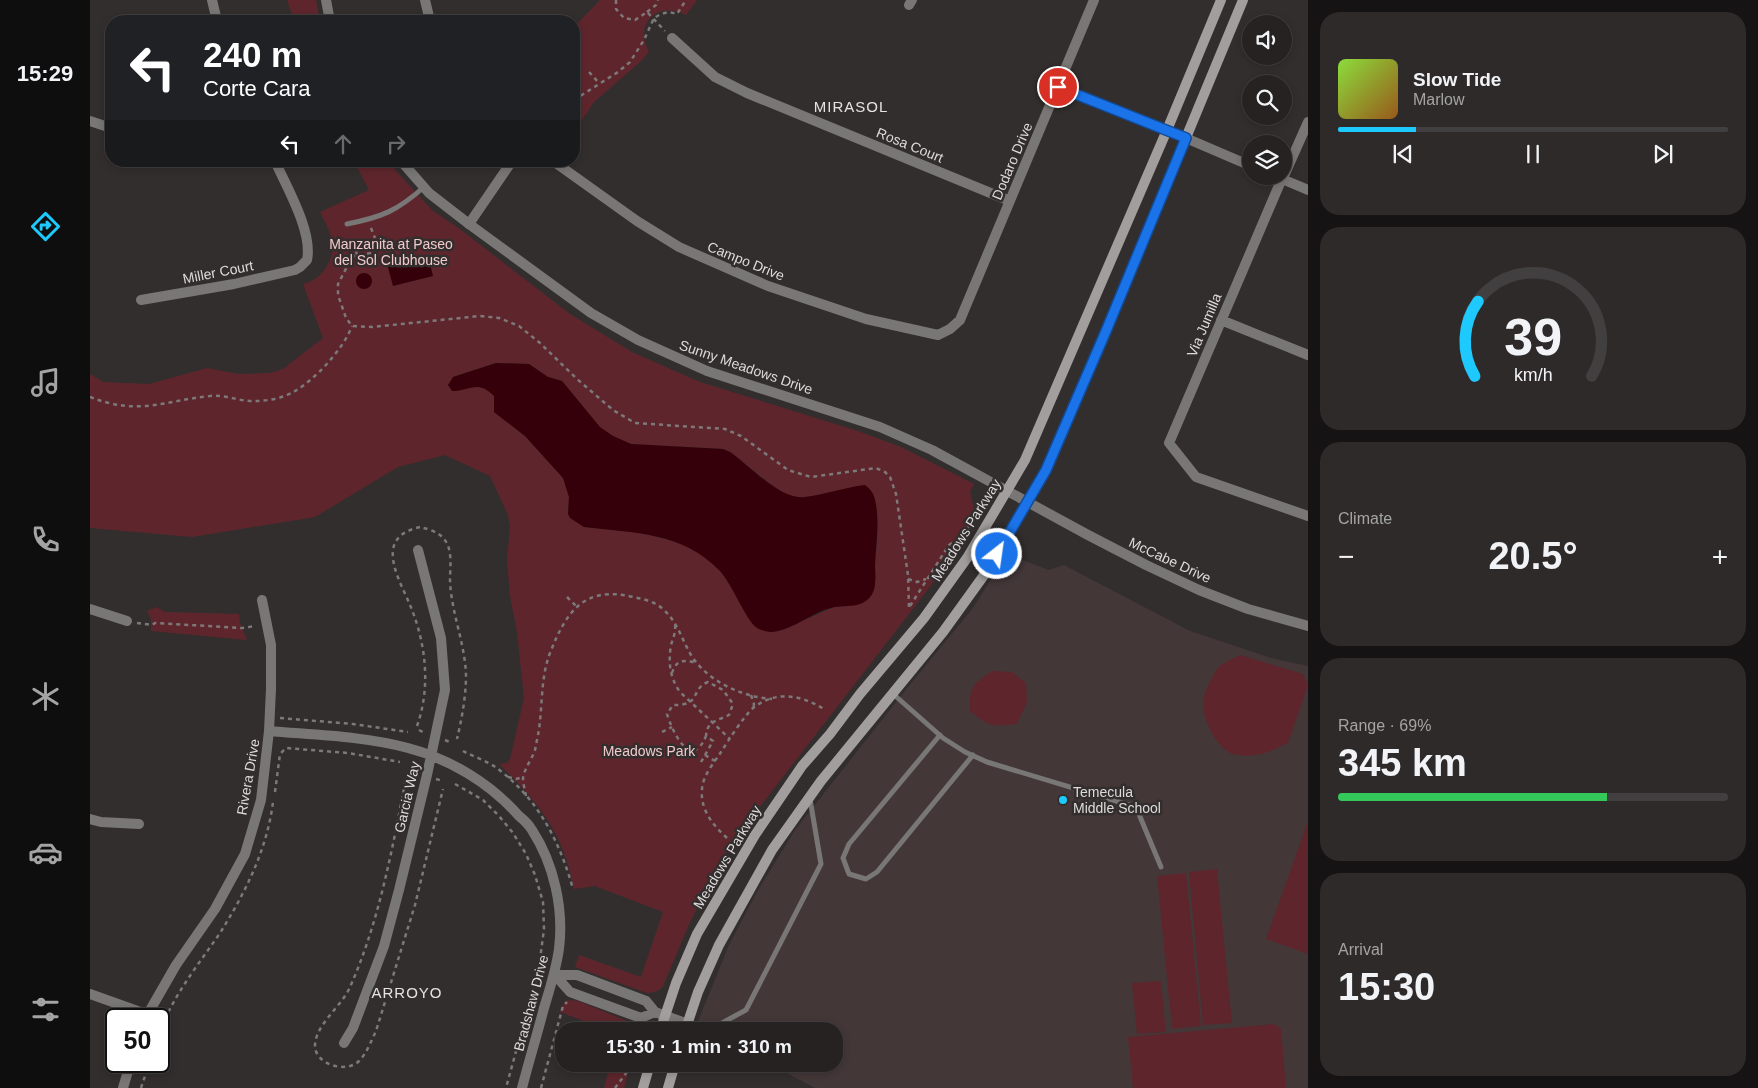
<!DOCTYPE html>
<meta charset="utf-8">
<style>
body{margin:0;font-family:Helvetica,sans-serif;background:#2e2a2a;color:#f1f3f6;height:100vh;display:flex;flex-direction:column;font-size:19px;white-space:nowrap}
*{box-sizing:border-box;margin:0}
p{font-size:16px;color:#a4a4a5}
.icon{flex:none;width:28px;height:28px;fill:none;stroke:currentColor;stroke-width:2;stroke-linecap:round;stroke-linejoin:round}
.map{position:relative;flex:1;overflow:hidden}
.drawer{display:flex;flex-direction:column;gap:12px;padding:12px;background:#151313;width:450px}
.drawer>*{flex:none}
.banner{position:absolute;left:15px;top:15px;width:475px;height:152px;border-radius:20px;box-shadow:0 2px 8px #0003,0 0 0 1px #423f40;background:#202124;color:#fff;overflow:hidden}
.controls{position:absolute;left:1152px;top:15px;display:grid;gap:10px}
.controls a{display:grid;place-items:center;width:50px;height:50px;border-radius:50%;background:#262222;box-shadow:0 2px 8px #0003,0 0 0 1px #423f40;font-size:25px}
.speed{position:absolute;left:15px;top:1008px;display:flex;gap:10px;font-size:25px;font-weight:700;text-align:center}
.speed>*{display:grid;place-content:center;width:65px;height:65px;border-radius:50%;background:#262222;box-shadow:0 2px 8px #0003,0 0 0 1px #423f40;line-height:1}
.speed .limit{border:2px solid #111;border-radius:8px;background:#fff;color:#111}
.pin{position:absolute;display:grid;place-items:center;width:42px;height:42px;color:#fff;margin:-21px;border:2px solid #fff;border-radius:50%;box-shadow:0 1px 5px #0007}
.me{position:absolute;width:55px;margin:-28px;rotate:30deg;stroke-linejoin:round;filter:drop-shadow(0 0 4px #0008)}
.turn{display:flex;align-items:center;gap:18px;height:105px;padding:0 15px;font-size:22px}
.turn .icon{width:65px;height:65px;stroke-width:2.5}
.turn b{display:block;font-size:35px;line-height:42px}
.lanes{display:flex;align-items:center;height:48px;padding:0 15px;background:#0003;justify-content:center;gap:25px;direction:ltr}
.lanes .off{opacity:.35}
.big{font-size:38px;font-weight:600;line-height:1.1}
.drawer .card{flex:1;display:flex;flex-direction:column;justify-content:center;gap:8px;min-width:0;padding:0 18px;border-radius:20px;background:#2e2a2a}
.drawer .dial{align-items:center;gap:0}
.dial svg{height:130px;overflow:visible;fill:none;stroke:#423f40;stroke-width:7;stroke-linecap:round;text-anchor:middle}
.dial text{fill:#f1f3f6;stroke:none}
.song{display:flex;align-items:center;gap:15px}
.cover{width:60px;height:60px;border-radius:8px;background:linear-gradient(135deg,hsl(90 70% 55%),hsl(30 70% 35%))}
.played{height:5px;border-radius:2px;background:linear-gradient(90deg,#1dc9fd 20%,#423f40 20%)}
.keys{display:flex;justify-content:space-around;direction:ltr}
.heat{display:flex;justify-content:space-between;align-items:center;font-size:28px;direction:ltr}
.charge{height:8px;border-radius:4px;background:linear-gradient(90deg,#34c759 69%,#423f40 0)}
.trip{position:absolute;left:465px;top:1022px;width:288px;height:50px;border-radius:20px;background:#262222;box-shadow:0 2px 8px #0003,0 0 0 1px #423f40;font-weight:600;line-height:50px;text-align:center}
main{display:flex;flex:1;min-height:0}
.tabs{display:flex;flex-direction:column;width:90px;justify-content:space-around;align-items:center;background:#0f0e0e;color:#a4a4a5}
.tabs .icon{width:35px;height:35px}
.tabs .active{color:#1dc9fd}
.tabs b{font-size:22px;color:#f1f3f6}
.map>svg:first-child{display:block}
.built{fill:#433738}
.green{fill:#5e262c;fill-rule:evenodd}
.water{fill:#350009}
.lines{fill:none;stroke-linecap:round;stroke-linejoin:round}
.path{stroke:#7d7879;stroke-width:2.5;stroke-dasharray:4 4;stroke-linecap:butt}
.service{stroke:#797676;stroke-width:5}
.minor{stroke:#797676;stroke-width:10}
.tertiary{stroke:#797676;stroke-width:10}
.secondary{stroke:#a29e9e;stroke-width:10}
.route-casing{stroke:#114b97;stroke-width:12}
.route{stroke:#1a73e8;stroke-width:9}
.poi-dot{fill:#1dc9fd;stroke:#332e2e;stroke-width:2}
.labels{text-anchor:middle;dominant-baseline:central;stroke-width:5;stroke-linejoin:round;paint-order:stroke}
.street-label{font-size:14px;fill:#dedadb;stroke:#332e2e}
.park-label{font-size:14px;fill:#f3c9cb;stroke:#332e2e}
.poi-label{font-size:14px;fill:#dedadb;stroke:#332e2e;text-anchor:start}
.neighbourhood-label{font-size:15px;letter-spacing:1px;fill:#e8e1e2;stroke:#332e2e}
</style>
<main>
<nav class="tabs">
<b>15:29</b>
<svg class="icon active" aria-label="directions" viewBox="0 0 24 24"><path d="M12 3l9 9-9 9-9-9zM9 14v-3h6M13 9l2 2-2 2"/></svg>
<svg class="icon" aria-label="music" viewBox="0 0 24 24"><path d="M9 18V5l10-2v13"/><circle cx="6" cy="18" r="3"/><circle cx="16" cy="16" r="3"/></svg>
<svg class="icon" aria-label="phone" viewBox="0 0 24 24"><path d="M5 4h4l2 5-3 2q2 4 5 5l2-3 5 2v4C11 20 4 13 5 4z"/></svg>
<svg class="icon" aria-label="climate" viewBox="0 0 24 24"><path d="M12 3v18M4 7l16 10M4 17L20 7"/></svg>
<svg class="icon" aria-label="car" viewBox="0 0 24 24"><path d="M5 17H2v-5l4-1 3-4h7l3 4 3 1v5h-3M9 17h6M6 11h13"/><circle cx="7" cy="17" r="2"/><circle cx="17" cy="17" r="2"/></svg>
<svg class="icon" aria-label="filters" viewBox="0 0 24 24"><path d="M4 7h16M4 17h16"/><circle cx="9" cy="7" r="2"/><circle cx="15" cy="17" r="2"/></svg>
</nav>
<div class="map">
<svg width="1218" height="1088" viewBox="0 0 1218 1088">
<rect width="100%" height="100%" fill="#332e2e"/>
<path class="built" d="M917,554L959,570L974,565L1100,631L1181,658L1218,666V1088H725L691,1070L656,1064H744V1031H604L639,945L667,892L705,830L818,687L883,608Z"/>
<path class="green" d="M197,0H226L230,21H204Z
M510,0H607L596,15C567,0 543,24 559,52L550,62L504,102L484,132V27Z
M264,161H297L342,210L371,230L480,314L542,352L610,382L768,431L811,447L884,484L880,492L884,509L890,513L856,566L669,808L637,852L600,922L573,986C569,991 564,993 557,993L485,967L489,955L551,977L573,912L505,886L484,889C473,832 450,804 409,764L417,763L420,759L434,698L427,632L420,596L417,560L420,527L418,515L400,476L355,455L308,467L225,517L102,537L0,528V374L13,382L59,384L117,368L149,374L180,373L193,369L233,338L213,284C232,280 245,260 242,241C240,231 235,221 230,212L279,190ZM406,363L439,364L458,377L472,381L510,428L523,436L541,444L633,449L640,452L683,486L698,495L712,498L752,491L767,486L781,490C793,519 784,553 785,584L759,606L744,607L701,626L645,592L631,572L614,556L590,543L552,533L494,527L478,514L479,497L473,478L435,436L404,412V396L398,389L380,386L363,377Z
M67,607L75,612L149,614L150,623L157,640L61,631V619L57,611Z
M1150,655L1213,674L1218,685L1198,743C1179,752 1168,758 1147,755C1128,753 1111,718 1113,700C1114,693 1123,675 1127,669C1132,663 1143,659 1150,655Z
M902,671L922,672L936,683L937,702L927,724C903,726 900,728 880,711C879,687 882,685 902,671Z
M1218,821V954L1176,939Z
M1127,869L1142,1023L1113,1025L1099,872Z
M1096,873L1111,1026L1082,1029L1067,876Z
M1071,981L1076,1032L1047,1034L1042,983Z
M478,1000L488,1001L547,1025L550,1031H520L470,1012L474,1002Z
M1184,1024L1191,1029L1196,1088H1043L1038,1037Z
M520,1064H540L534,1088H514Z"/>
<path class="water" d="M338,255L343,276L303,286L297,264Z
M266 281a8 8 0 1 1 16 0a8 8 0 1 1-16 0Z
M406,363L439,364L458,377L472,381L510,427L523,436L541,444L633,449L640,452C659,465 690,500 714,497C735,495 755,487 775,485C780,489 784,493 785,500C790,520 786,544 785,564C785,571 786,577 785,583C785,588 783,594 780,597C771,608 758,605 745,607C723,611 704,630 682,632C678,632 670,630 667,628C657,622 642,584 630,571C593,532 544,533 494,527L480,518L478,514L479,497L473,478L435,436L404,412V396C388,379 380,391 362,391L358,385L363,377Z"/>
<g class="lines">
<path class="path" d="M526,0V9L534,18L545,20L557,12L575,31
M557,12L566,5L568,0
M499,72L509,83
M484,100L528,72L540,62L554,40L564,18L571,14L579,12L587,14L596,0
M281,228L285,238
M266,251L270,265
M281,253L264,256L261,259L248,284V295L256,318L262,326L282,327L390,316L409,318L429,326L450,343L487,379L523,410L545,423L635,429L651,436L698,470L721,477L786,468L795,472L800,477L806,494L818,575L819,608
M0,397C49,416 72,401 120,396C135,394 150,402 165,401C178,401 194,398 205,391C226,379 254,348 262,326
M818,579L827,582L836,579
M477,597L487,607
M820,606L859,545L873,536L887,511
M47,623L62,625L65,623L152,628L166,626
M585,625C586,632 583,638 581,645C578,663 580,678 590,692L640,739
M582,673C586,660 594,659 606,663
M661,695L664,704L663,709
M190,718L263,724L318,732
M327,726C341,687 336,643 320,605C313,588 301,568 303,550C305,535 318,530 330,527C338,529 349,532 354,539C363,549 360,568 360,580C361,612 375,643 376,675C376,696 372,718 367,739
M329,730L335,733
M572,732L582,727
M355,740L362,743
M373,751C384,757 398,761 408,769C448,799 470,842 483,889
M615,755L625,761
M611,762L623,741L616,736C601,772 582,731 577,714L583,705C612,706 600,689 618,682L633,690L643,704L639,715C628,721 617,720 616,736
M317,773C303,845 290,920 260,987C252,1006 226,1024 225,1045C224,1064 256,1074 269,1061C277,1053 281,1041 286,1031L325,905L353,789
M418,777L426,779L433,777
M346,779L353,781
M365,784L393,800L409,816L423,833L436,854L445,875L453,902L454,929L449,967L416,1088
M185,792L190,754L196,748L258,753L310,762
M436,796C435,790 433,784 433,778C435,767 442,759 445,750C446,745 447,740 448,735C453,708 450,679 460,653C476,612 494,585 543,597C554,599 566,602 574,610C588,623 592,640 601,655C617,681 652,697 682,699
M637,838C623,825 610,810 612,789C613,775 624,763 631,752C638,741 654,716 663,708C686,690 711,695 734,709
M69,1034C82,997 108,965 130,933C155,893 177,850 183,802
M51,1088L60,1061
M451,1088L473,1006L477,1002
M525,1088L543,1064"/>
<path class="service" d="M257,224C292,217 307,211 334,187
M802,693L853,738L875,752L897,762L1046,807L1071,867
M850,735L759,844L753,858L759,874L776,879L787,872L883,755
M598,1024L617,1031L656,1010L731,864L720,799"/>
<path class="minor" d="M122,0L127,21
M335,0L340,21
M819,5L822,0
M582,38L625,77L657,93L920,201
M968,87L1077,130L1161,166
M0,121L21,128
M463,161L547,221L589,247L678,286L776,319L848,335L860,329L870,320L1004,0
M1185,176L1218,190
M1193,176L1079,443L1106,477L1218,516
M1194,176L1218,122
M379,224L422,161
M51,300L144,284L205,270L210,267L217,260C223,232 197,188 185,161
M1131,320L1218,355
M0,609L37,621
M179,731C225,735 273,736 318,748C360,759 400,783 429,816C434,820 439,825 442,830C464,864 474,909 469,949C466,970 460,988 454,1008C447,1035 439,1061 432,1088
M0,819L11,822L49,824
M465,975H487L556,1001L565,1012L598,1024
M465,975L480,992L551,1018L565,1012
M0,994L56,1014
M55,1019L86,965L125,909L155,854L171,800L179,731L181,689V645L172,600
M254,1043L263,1028L294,946L309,890L337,775L355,690L351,638L328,550
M33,1088L41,1061"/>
<path class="tertiary" d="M236,0L240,21
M311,161L339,193L379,224L501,313L548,340L617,371L790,427L842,450L998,535L1056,565L1109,590L1158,609L1218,626"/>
<path class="secondary" d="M570,1031L586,983L607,934L665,835L712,766L740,734L770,694L834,618L877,558L935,460L1077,130L1131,0
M595,1031L608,992L629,945L682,850L731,781L853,632L897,571L956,471L1016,331L1153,0
M553,1088L560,1064
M578,1088L585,1064"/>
</g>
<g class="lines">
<g class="route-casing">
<path id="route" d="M907,554L956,470L1016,331L1096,138L968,87"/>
</g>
<use href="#route" class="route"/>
</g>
<circle class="poi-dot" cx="973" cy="800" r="5"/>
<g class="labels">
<g class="street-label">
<text transform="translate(820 145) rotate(22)">Rosa Court</text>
<text transform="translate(922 161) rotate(-67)">Dodaro Drive</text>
<text transform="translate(656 261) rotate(22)">Campo Drive</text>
<text transform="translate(128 272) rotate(-11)">Miller Court</text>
<text transform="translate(1114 325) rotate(-67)">Via Jumilla</text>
<text transform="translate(656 367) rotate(19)">Sunny Meadows Drive</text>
<text transform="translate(876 530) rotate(-58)">Meadows Parkway</text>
<text transform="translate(1080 560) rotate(25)">McCabe Drive</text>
<text transform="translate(158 777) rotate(-80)">Rivera Drive</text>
<text transform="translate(317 797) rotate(-77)">Garcia Way</text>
<text transform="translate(637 857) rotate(-59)">Meadows Parkway</text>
<text transform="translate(441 1003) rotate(-75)">Bradshaw Drive</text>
</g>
<g class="park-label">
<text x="301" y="244">Manzanita at Paseo<tspan x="301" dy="16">del Sol Clubhouse</tspan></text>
<text x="559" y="751">Meadows Park</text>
</g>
<g class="poi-label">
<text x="983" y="792">Temecula<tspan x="983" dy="16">Middle School</tspan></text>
</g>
<g class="neighbourhood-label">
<text x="761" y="106">MIRASOL</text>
<text x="317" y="992">ARROYO</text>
</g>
</g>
</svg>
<div class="controls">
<a><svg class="icon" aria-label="sound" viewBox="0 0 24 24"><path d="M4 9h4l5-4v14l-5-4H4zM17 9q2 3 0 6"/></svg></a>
<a><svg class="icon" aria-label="search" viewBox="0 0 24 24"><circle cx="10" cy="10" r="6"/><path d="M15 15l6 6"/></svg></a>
<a><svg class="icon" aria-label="layers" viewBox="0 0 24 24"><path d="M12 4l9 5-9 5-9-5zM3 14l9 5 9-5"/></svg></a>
</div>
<div class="speed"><div class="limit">50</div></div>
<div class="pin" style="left:968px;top:87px;background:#d93025"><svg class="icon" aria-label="arrive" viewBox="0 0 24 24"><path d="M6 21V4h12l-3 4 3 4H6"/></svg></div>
<svg class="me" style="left:907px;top:554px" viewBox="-20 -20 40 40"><circle r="17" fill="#1a73e8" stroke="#fff" stroke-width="3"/><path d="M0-11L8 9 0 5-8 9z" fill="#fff"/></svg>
<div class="trip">15:30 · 1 min · 310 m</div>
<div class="banner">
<div class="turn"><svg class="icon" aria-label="left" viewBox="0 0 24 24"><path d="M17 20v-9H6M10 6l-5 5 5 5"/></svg><div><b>240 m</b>Corte Cara</div></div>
<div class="lanes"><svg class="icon" aria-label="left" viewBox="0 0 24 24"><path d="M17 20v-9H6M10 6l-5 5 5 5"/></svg><svg class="icon off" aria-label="ahead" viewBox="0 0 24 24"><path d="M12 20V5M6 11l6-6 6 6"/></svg><svg class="icon off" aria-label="right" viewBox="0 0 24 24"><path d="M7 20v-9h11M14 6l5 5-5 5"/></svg></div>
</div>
</div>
<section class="drawer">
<div class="card">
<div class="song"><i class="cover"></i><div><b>Slow Tide</b><p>Marlow</p></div></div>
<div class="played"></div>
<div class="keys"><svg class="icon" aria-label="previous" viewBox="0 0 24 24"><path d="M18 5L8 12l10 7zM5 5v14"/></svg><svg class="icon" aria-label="pause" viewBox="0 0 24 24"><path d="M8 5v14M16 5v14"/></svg><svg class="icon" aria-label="next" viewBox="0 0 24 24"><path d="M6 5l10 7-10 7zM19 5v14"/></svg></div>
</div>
<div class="card dial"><svg viewBox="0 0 100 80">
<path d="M14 69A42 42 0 1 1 86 69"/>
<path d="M14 69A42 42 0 0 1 16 23" stroke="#1dc9fd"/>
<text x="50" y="56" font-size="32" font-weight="700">39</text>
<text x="50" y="72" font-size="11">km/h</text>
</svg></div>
<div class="card"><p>Climate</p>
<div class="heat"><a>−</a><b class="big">20.5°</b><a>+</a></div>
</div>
<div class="card"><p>Range · 69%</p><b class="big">345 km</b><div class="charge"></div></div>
<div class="card"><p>Arrival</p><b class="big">15:30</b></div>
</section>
</main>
